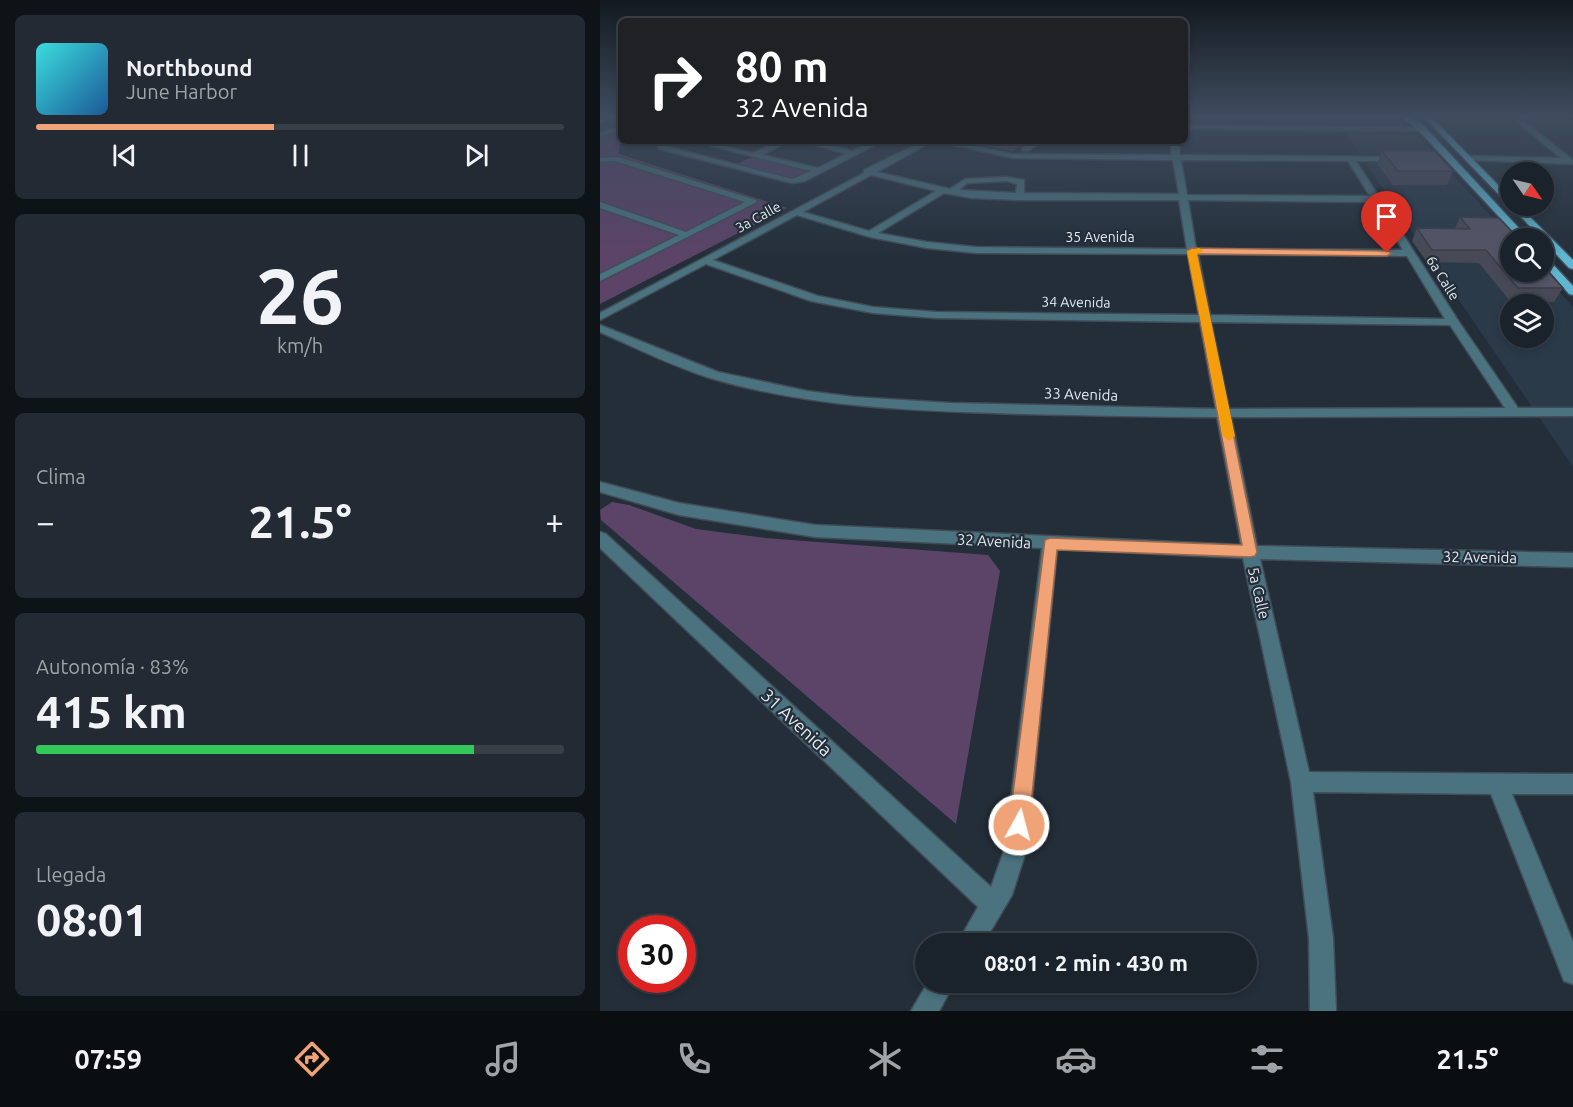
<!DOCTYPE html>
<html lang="es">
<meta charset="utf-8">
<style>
body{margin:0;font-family:Ubuntu,sans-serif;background:#232a33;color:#f1f3f6;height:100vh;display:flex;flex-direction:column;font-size:22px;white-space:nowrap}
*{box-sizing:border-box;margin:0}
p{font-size:20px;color:#9fa4a9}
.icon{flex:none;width:33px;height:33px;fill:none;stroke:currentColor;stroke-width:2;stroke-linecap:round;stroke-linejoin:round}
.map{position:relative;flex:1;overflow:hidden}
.side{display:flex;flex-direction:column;gap:15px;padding:15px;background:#0e1318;width:600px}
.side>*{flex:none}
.banner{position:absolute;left:18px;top:18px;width:570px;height:126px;border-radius:9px;box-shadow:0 3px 9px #0003,0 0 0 2px #383f47;background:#202124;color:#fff;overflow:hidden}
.needle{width:39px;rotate:124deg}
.controls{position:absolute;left:900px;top:162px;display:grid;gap:12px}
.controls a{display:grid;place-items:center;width:54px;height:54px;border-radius:50%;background:#1a222b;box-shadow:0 3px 9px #0003,0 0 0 2px #383f47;font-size:30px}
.speed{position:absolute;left:18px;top:915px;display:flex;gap:12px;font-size:30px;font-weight:700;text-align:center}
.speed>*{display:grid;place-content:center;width:78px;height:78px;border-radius:50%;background:#1a222b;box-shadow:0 3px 9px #0003,0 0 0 2px #383f47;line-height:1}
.speed .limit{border:9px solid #d22;background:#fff;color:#111}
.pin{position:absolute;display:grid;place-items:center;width:51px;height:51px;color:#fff;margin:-62px -26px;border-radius:50% 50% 50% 0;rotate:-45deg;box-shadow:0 0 6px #0007}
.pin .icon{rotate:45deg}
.me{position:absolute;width:66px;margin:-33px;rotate:7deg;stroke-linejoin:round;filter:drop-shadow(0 0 4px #0008)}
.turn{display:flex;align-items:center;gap:21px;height:126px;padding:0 18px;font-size:27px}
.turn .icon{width:78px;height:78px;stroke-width:2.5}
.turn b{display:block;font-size:42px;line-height:51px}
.big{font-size:45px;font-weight:700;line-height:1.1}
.side .tile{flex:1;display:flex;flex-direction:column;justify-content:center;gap:9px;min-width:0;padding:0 21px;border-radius:9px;background:#232a33}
.side .dial{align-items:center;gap:0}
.dial b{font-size:78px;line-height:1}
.song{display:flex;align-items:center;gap:18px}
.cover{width:72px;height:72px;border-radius:9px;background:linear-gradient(135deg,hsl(180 70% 55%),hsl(210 70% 35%))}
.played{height:6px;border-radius:3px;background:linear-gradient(90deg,#efa377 45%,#383f47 45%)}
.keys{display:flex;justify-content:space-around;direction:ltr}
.heat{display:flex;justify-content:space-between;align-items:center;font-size:33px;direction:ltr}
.charge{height:9px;border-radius:4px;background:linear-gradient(90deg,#34c759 83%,#383f47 0)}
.trip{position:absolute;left:315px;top:933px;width:342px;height:60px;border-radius:30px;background:#1a222b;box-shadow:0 3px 9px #0003,0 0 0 2px #383f47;font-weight:700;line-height:60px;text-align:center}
.tab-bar{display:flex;height:96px;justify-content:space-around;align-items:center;background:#0a0e11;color:#9fa4a9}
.tab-bar .icon{width:42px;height:42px}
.tab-bar .selected{color:#efa377}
.tab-bar b{font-size:27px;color:#f1f3f6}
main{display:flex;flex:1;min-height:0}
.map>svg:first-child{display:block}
.built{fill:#2a3a49;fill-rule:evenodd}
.green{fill:#5c4368}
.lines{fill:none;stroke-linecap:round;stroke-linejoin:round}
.minor-casing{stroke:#414c56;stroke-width:3}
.major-casing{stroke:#414c56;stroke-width:3}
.minor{fill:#4a737f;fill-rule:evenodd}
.major{fill:#5eb8d2;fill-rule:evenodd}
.wall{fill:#484957}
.building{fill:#545565;stroke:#3b3c47;stroke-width:1.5}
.route{fill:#efa377;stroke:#9b6a4d;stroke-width:1.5}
.slow{fill:#f59e0b}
.labels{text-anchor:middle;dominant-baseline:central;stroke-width:4.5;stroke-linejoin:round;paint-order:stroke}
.far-street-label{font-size:14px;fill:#e1e8f0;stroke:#232e39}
.street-label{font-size:15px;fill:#e1e8f0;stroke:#232e39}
.near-street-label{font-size:18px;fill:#e1e8f0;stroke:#232e39}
</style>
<main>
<section class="side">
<div class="tile">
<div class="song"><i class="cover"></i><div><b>Northbound</b><p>June Harbor</p></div></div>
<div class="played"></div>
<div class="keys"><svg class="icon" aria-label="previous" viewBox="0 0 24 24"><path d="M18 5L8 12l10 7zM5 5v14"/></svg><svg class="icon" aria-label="pause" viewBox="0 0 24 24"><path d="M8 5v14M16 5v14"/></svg><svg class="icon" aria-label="next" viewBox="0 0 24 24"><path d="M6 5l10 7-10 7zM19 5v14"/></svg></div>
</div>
<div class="tile dial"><b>26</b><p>km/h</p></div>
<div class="tile"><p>Clima</p>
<div class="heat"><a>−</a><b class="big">21.5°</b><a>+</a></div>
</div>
<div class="tile"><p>Autonomía · 83%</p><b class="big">415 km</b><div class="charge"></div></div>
<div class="tile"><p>Llegada</p><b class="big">08:01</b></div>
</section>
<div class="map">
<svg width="973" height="1011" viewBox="0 0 973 1011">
<rect width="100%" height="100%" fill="#232e39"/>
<path class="built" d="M585,116H795L808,126L592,125L585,123Z
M745,131L811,132L817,134L835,154H760Z
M770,161L837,162L844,165L911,238L910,272H941L973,307V467L766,164ZM910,304H944V338H910Z"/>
<path class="green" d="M21,130L19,154L187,208L0,304V138Z
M358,141H429L413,151Z
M152,157L211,172L194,180L137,164Z
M12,502L29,505L96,529L165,538L388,555L400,571L356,824L1,520L0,510Z"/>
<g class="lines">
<g class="minor-casing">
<path id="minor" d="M6,116H16L0,123V119Z
M917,116L973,160V164L866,160L865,158L869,156L961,158L911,117Z
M585,125L822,127L826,129L822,131L585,129Z
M21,126V130L0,137V133Z
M180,141H190L162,155L218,168L246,154L201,141H214L252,151L273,141H283L205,181L192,183L59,149L57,144L64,142L65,146L192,179L211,171L111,146L115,144L153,153Z
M323,141H333L277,172L350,189L365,179L407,177L424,180V193L579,194L573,160L413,158L336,141H351L413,154L572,155L570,141H578L580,155L800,157L801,159L797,161H756L859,322L918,408H973V416L631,417L657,546L973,553V567L660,559L709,772L973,774V794H912L973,942V984L964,981L891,794L713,792L733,938L736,1011H710L709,938L691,782L643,558L457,549L427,848L412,895L383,944H357L378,907L0,548V532L6,534L391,887L405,848L442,548L215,537L79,515L0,492V482L79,503L215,525L641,545L617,417C552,417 487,415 421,414C317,411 211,408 110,378C72,366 36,348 0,332V325L118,372L207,391L254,397L350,403L616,409L600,322L336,318L273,313L211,301L106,264L0,320V313L264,173V170ZM581,160L748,161L770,196L587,195ZM271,175L336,191L269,231L203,212ZM407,181L417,184L416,193L359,190L367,183ZM344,193L372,198L420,200H579L587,249L376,247L327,242L278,233ZM588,200L773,202L803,250L596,249ZM197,215L270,237L327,248L376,253L588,254L599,315L336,312L273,307L218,296L113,260ZM598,254L807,256L845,319L610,315ZM611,322L850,325L905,408L629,409Z
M433,141H442L428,151H422V147Z
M18,157L156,200L157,202L0,281V274L79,235L0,208V202L86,232L145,202L15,161L0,162V158Z
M328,982H355L339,1011H311Z"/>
</g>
<g class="major-casing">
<path id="major" d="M801,116H809L825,127L928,238H919L819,131Z
M823,116H830L910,197V203H907Z
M911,206H919L973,260V269L969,268Z
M944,257L947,258L973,286V295L969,294L944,265Z"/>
</g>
<use href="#minor" class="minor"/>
<use href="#major" class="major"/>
</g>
<path class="wall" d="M782,151L853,171L847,185H793L777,164Z
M860,217L963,288L954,302L910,301L879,263L827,262L812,241L817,228H855Z"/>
<path class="building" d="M782,151H834L853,171H798Z
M860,217L899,218L918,238H910V272H944V267L963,288H918L886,250H832L817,228L870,229Z"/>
<linearGradient id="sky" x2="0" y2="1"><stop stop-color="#13191f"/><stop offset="0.45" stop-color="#3f4c5f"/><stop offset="1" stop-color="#3f4c5f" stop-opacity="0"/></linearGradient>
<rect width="973" height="258" fill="url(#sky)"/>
<path class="route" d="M592,248L787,251L792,253L787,256L597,254L657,552L655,556L650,557L457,550L429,825L426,832L419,834L412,832L409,825L445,540L450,538L642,545L587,251Z"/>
<path class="slow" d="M599,248L604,251L597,254L635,436L629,441L623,436L587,251Z"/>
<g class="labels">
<g class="far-street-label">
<text transform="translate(158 217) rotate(-29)">3a Calle</text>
<text x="500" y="237">35 Avenida</text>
<text transform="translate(843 278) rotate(58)">6a Calle</text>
<text transform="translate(476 302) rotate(1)">34 Avenida</text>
</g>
<g class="street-label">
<text transform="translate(481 394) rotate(2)">33 Avenida</text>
<text transform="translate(394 541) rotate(3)">32 Avenida</text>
<text transform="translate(880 557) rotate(1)">32 Avenida</text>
<text transform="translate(659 593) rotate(77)">5a Calle</text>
</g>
<g class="near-street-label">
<text transform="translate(197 722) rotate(43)">31 Avenida</text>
</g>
</g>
</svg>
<div class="controls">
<a><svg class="needle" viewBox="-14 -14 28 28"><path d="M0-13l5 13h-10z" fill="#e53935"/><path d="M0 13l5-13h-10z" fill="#9fa4a9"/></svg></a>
<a><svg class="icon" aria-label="search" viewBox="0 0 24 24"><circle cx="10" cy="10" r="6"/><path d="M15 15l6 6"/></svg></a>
<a><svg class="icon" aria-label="layers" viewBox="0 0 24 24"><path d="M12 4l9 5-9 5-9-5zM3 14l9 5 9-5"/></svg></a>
</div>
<div class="speed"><div class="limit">30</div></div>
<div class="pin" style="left:787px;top:253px;background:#d93025"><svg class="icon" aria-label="arrive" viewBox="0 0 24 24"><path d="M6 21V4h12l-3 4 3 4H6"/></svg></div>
<svg class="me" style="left:419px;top:825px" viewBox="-20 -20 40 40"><circle r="17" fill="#efa377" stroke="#fff" stroke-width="3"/><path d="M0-11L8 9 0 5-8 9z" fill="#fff"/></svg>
<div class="trip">08:01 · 2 min · 430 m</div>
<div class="banner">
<div class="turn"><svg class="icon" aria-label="right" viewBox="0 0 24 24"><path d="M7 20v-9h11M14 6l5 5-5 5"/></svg><div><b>80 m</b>32 Avenida</div></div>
</div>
</div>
</main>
<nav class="tab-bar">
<b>07:59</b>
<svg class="icon selected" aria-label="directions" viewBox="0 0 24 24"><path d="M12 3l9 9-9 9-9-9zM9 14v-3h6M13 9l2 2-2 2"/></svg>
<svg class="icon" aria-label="music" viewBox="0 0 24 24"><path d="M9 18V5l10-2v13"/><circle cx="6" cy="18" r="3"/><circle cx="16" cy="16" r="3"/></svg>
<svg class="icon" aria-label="phone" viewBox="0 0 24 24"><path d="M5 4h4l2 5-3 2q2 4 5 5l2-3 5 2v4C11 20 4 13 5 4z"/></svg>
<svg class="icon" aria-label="climate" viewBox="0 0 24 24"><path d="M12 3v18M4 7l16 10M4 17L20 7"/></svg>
<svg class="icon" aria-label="car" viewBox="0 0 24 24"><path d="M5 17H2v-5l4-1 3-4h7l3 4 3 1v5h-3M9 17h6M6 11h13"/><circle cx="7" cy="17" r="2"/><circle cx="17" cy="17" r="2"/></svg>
<svg class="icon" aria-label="filters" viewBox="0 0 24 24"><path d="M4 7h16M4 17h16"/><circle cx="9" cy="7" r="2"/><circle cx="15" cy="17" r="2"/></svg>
<b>21.5°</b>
</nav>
